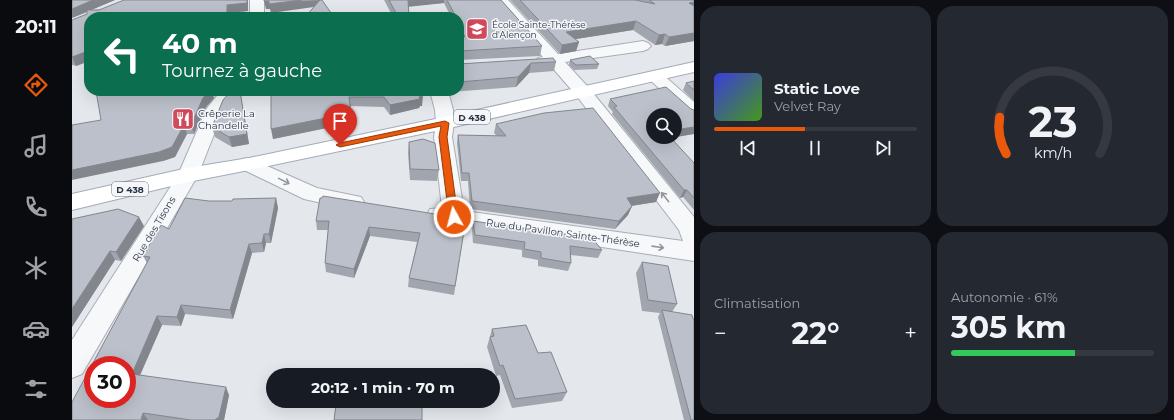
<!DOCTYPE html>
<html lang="fr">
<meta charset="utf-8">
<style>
body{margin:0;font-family:Montserrat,sans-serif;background:#242831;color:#f1f3f6;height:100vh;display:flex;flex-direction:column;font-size:15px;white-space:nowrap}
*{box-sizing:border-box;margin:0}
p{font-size:13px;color:#9ea1a6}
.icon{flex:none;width:22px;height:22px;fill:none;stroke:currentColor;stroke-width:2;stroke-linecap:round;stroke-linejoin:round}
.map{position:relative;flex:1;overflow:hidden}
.sheet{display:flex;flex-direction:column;gap:6px;padding:6px;background:#0d0f14;width:480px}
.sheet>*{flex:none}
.hud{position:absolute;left:12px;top:12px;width:380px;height:84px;border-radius:16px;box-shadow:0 4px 16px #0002;background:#0b6e4f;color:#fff;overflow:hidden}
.tools{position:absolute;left:574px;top:108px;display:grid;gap:8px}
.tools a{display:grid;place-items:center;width:36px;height:36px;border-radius:50%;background:#171b24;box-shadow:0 4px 16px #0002;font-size:20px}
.speed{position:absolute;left:12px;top:356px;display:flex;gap:8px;font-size:20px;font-weight:700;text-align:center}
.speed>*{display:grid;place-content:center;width:52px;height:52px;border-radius:50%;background:#171b24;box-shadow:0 4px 16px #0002;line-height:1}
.speed .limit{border:6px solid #d22;background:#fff;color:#111}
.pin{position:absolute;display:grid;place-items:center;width:34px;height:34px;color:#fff;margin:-41px -17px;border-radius:50% 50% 50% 0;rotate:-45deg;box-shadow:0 0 4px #0007}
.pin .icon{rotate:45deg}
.me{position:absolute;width:44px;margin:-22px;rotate:353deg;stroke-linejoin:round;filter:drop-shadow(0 0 3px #0008)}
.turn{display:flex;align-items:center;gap:14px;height:84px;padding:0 12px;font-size:18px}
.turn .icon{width:52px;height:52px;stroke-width:2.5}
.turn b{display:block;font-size:28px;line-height:34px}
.big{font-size:30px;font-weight:700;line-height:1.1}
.sheet .card{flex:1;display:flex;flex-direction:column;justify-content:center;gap:6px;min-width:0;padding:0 14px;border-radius:16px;background:#242831}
.sheet .dial{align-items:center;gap:0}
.dial svg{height:104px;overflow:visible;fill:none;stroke:#363941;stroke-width:7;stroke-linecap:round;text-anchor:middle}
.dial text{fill:#f1f3f6;stroke:none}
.song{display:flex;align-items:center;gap:12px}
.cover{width:48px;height:48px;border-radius:6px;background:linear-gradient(135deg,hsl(240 70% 55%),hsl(100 70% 35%))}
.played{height:4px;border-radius:2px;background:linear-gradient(90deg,#ea580c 45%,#363941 45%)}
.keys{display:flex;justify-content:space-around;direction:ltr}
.heat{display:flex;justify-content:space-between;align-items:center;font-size:22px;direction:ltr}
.charge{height:6px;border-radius:3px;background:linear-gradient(90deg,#34c759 61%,#363941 0)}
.sheet .tiles{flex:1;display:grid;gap:6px;grid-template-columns:repeat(2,1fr)}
.trip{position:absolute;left:194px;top:368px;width:234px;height:40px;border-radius:20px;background:#171b24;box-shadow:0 4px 16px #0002;font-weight:700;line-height:40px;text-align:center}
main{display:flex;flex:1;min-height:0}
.tab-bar{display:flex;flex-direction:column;width:72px;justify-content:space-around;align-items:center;background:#090b0e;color:#9ea1a6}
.tab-bar .icon{width:28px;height:28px}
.tab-bar .on{color:#ea580c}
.tab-bar b{font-size:18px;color:#f1f3f6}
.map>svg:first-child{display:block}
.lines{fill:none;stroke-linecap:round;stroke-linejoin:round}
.minor-casing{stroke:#a9aeb7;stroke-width:2}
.primary-casing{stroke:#a3abb8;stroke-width:2}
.minor{fill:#f7f8fa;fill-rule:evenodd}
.primary{fill:#fff;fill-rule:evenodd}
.wall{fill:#a1a5ae}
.shaded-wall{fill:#83868d}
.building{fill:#bbc0ca;stroke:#83868d;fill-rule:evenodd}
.oneway{stroke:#9196a0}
.route{fill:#ea580c;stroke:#983908}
.labels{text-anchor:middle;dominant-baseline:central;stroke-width:3;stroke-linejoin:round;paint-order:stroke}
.far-poi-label{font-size:9px;fill:#2b3445;stroke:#f4f6f9;text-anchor:start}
.shield{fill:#f4f6f9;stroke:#676e7b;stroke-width:1}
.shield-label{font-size:9px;font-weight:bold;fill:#2b3445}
.poi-label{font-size:10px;fill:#2b3445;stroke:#f4f6f9;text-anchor:start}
.street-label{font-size:10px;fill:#2b3445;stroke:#f4f6f9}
</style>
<main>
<nav class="tab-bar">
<b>20:11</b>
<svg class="icon on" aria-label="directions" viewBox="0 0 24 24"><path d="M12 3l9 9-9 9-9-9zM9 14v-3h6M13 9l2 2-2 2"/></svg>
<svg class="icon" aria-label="music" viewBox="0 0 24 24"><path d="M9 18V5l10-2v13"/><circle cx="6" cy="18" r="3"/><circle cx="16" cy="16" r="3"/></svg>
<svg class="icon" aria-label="phone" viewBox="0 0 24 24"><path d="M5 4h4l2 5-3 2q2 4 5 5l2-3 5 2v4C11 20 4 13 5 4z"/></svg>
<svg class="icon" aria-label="climate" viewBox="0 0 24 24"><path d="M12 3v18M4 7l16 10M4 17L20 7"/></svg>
<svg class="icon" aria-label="car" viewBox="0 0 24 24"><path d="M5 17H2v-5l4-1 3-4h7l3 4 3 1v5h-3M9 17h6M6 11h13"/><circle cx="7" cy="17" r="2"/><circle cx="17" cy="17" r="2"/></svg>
<svg class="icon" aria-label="filters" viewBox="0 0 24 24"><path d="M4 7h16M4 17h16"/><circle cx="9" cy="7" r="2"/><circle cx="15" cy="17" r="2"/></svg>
</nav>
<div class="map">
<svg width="622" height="420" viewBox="0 0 622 420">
<rect width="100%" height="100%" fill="#e4e7ec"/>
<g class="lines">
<g class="minor-casing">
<path id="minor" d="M178,0H192V17H178Z
M422,0H436L486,54L571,41L576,43L579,46L576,49L571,51L493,62L516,87L622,217V261L358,221L355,215L358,209L370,208L362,137L364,123L363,110L358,91H376L381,110L382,123L380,137L392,211L611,241L607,230L504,95L478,65L466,64L464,61L466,58L471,57Z
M583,71L589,73L622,102V116L616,115L577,79L575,76L577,73Z
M149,91H167L152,109L126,175L10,374L0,378V340L106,175L135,108Z
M177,158L245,188L289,197L292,202L289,207L281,210L232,199L170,169L167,164L170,159Z"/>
</g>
<g class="primary-casing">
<path id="primary" d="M622,62V72L373,129L177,170L116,182L0,210V194L116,168L177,158L373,117Z"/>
</g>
<use href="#minor" class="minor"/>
<use href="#primary" class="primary"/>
</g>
<path class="wall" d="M0,0H43L19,10L176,0V11L157,13V17H17V61L4,66L1,65H0V20L15,14V12L0,18Z
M312,0H429L470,46L468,56L387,60L388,37L387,35V17H379L372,3L336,6L337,17L320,15Z
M438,0H622V41L593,46L590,44L583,45L561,30L503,39L507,42L504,51L488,54Z
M498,60L527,64L525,69L502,70L497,65Z
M484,62L482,71L457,73L444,87L378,92V91H387V63V64Z
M622,81V101L611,90L614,83Z
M168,91L177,144L160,147L143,137L140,127Z
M199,91H347L350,106H348L347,108L318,115L312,107L278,106L279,123L201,139Z
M142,98L134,107L122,134H115L103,157L91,161L29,120Z
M538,99L622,110V134L598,138L622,163V210L611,197L608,198L540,114L541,112L536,106Z
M424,124L584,202L560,206L556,215L543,229L398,209L396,181H389L385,143L386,135L425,136L422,133Z
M337,142L367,170L365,181L338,180L336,153Z
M204,198L206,208L199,243H194L192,252L180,253L161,319L113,314L109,326L90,325L68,375L157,395L152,420H0L11,382L75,263L71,256L97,229L137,201H160Z
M0,219L72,226L49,261L43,260L0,327Z
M394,219L382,295L336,287L337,278L345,242L298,236L282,278L254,272L253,263L256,230H245L244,221Z
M401,221L530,250L526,258L499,255V263L496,271L466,266V260L450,257V250L401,243L400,229Z
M570,262L605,304L600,312L622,420H612L586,317L588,313L570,311L564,273Z
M420,329L466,353L495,392L490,401L440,408L428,375L424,376L415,347Z"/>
<path class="shaded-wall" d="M21,0H43L0,18V9Z
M175,0H176V11L157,13V17H155V5Z
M249,0V6L199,13L198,9H194L192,1Z
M336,0H372V3L335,7Z
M622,2V11L617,3Z
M564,21L561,30L492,41L494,32Z
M622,33V41L593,46L597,37Z
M593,34L590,44L583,45L587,35Z
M507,42L504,51L488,54L490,45Z
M16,51L17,53V61L4,66L0,57Z
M459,63L457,73L444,87L446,77Z
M132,91H140L142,98L134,107L122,134L119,125Z
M168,91L177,144L160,147L157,137Z
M351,96L350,106H348L347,108L318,115V105Z
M279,113V123L201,139L199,129Z
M112,125L115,134L103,157L91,161L0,180V170Z
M622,127V134L603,137V130Z
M612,190H615L611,197L608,198Z
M588,193L584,202L551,207L555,198Z
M204,198L206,208L199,243L197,234Z
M560,206L556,215L543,229L547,221Z
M67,217L72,226L49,261L44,252Z
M297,227L298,236L282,278V269Z
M192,234L194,243L192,252L190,243Z
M177,244L180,253L161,319L158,310Z
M38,251L43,260L0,327V309Z
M109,305L113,314L109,326L105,317Z
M85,316L90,325L65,382L60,374Z
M154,387L157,395L152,420H143Z
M71,413L76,420H69Z"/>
<path class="building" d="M0,0H21L0,9Z
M52,0H175V3L155,5V17H17V56L16,51L0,57V20L15,14V10H27Z
M192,0H230L197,4V1H192Z
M248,0H250L262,17H233Z
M317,0H336L337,17H304L325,15Z
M375,0H429L470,46L388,51L387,52V37H393L387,24V17H384Z
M448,0H563L583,4L577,0H622V2L617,3L622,6V33L597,37L593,34L587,35L564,21L494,32L507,42L490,45Z
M518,56L527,64L504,65L498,60Z
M481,58L484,62L459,63L446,77L387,82V63V64Z
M622,81V90L614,83Z
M594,87L619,109L622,110V127L603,130V115H581V137H598L622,163V198L615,190H612L542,107L545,106L538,99Z
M24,91H137L131,98L119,125H112L100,147L87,152L0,170V125L29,120Z
M159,91H168L175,134L157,137L140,127L151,100Z
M199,91H347L351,96L347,97L348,99L318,105L312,97H277L279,113L199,129Z
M521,108L588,193L555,198L560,206L547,221L400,201L397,173H390L386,135L434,136L424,124L472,113Z
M351,139L363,143L367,170L338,169L337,142Z
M251,196L394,219L383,286L337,278L348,233L297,227L282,269L253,263L257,221H244L248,198H250Z
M113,198L137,201H160L161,199L204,198L197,234H192L190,243L177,244L158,310L109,305L105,317L85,316L60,374L154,387L147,417L143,420H119L71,413L69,420H0V402L78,257L71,256L89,225L97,229ZM21,365H55V399H21Z
M46,209L67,217L44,252L38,251L0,309V219Z
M401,221L520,238L530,250L498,246L499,263L469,258V252L452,249L453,242L403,235Z
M570,262L596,266L605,304L576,300Z
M590,310L620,315L622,321V420H619Z
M454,325L466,353L479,352L495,392L443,399L431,365L428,366L418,337L422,336L420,329Z
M289,401H304L350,404V420H262L264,405L289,407Z"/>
<defs><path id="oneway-shaft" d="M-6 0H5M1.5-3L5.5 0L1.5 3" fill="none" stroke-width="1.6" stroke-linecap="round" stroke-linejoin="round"/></defs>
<g class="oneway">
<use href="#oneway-shaft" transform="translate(212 181) rotate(26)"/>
<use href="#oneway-shaft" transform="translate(593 197) rotate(-128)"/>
<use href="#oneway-shaft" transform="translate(586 247) rotate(8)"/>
</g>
<path class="route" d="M373,121L377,123L375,137L386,217L382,221L377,217L367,137L369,126L268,147L264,145L268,143Z"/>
<defs>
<g id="school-square" transform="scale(1.15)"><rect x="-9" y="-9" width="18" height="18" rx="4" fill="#d1495b" stroke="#f4f6f9"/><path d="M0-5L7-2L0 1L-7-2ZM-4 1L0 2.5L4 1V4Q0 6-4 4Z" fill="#fff"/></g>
<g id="restaurant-square" transform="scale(1.15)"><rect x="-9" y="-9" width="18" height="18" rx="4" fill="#d1495b" stroke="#f4f6f9"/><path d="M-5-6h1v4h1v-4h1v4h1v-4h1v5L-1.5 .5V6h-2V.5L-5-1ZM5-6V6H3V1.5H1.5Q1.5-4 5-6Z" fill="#fff"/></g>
</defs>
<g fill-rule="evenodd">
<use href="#school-square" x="405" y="29"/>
<use href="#restaurant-square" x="111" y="119"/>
</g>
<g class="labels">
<g class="far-poi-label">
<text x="420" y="24">École Sainte-Thérèse<tspan x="420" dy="10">d'Alençon</tspan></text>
</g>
<g class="shield">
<rect x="382" y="110" width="36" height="14" rx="3"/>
<rect x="40" y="182" width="36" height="14" rx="3"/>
</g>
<g class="shield-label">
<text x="400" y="117">D 438</text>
<text x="58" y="189">D 438</text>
</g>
<g class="poi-label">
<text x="126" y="113">Crêperie La<tspan x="126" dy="12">Chandelle</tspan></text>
</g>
<g class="street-label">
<text transform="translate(82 229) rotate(-59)">Rue des Tisons</text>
<text transform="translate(491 233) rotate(8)">Rue du Pavillon Sainte-Thérèse</text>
</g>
</g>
</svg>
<div class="tools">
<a><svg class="icon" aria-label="search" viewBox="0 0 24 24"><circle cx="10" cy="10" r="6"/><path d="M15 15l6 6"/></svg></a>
</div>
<div class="speed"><div class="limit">30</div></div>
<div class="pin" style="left:268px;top:145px;background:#d93025"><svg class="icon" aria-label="arrive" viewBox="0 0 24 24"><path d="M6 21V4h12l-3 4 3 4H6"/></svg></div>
<svg class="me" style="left:382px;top:217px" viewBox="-20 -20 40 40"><circle r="17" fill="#ea580c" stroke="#fff" stroke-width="3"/><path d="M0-11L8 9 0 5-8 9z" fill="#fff"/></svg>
<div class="trip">20:12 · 1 min · 70 m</div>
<div class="hud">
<div class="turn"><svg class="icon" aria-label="left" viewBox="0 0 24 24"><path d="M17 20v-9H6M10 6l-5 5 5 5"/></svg><div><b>40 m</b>Tournez à gauche</div></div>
</div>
</div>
<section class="sheet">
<div class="tiles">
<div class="card">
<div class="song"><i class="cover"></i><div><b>Static Love</b><p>Velvet Ray</p></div></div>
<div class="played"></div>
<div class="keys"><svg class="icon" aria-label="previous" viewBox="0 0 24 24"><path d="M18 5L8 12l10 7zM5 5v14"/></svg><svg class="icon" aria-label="pause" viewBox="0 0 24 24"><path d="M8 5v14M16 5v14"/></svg><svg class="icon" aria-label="next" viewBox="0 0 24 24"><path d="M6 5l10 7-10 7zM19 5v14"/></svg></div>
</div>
<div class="card dial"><svg viewBox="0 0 100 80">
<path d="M14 69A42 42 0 1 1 86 69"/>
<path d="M14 69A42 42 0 0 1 9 41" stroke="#ea580c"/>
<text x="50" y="56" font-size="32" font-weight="700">23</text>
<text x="50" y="72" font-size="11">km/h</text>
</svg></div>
<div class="card"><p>Climatisation</p>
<div class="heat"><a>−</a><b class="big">22°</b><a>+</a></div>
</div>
<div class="card"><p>Autonomie · 61%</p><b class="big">305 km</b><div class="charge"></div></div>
</div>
</section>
</main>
